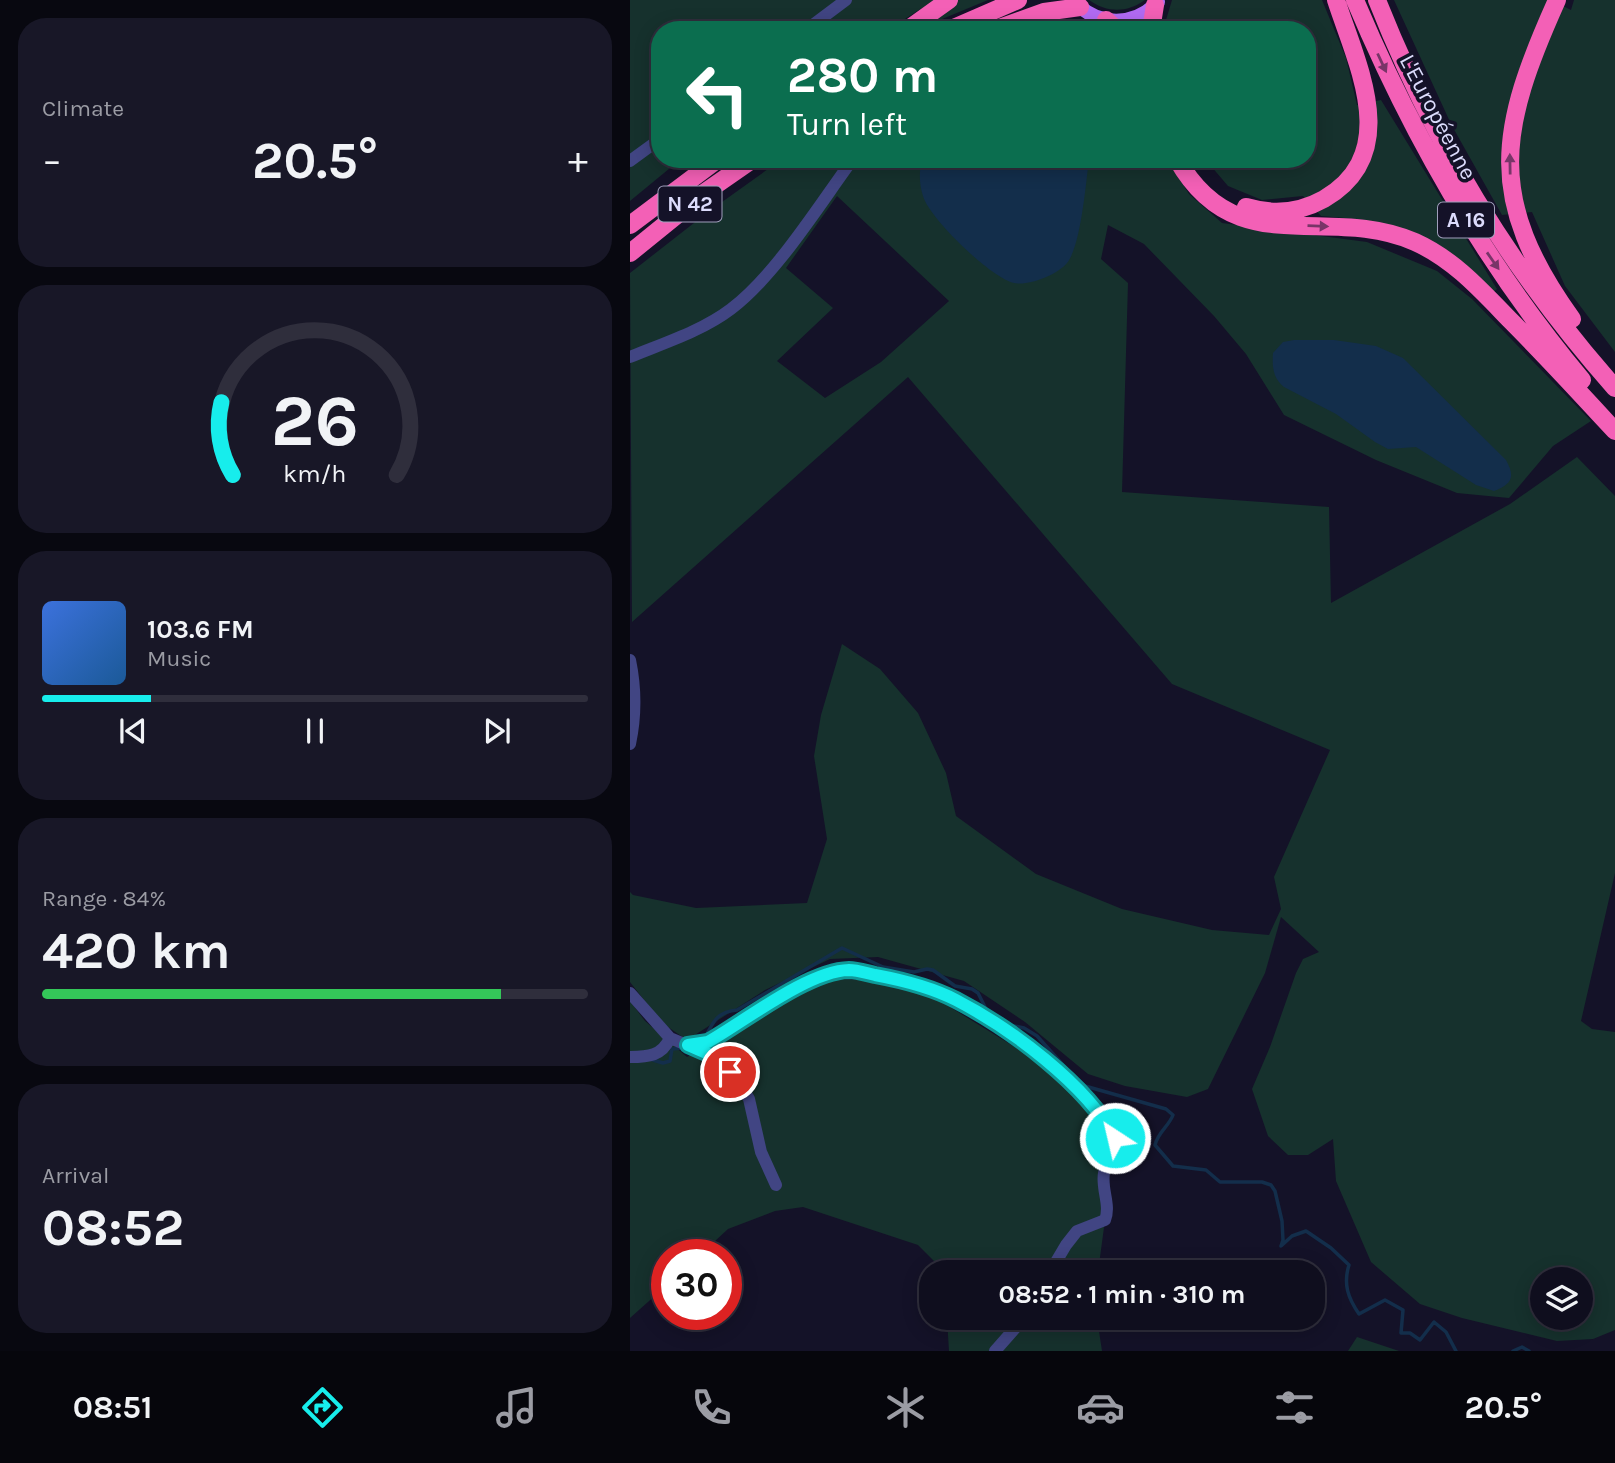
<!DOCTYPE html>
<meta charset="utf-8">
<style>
body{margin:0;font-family:Karla,sans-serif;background:#181727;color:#f1f3f6;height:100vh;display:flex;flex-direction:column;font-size:26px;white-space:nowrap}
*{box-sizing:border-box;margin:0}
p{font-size:23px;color:#9b9ca4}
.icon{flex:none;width:38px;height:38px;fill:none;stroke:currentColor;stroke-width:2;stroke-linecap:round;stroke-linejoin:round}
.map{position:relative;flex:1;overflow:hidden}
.details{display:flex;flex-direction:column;gap:18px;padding:18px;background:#080810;width:630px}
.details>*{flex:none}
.top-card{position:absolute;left:21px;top:21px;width:665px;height:147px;border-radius:28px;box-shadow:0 4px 18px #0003,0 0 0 2px #2f2e3c;background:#0b6e4f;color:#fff;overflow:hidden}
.fabs{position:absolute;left:900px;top:1267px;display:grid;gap:14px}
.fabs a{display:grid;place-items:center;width:63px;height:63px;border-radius:50%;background:#0f0e1e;box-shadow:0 4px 18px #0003,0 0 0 2px #2f2e3c;font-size:35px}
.speed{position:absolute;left:21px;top:1239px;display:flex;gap:14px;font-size:35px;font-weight:700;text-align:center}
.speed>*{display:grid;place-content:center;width:91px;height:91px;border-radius:50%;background:#0f0e1e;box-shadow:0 4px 18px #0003,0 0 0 2px #2f2e3c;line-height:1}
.speed .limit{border:10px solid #d22;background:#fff;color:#111}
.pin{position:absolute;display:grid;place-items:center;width:60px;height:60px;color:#fff;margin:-30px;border:4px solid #fff;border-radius:50%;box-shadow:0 2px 7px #0007}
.me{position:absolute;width:77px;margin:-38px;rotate:325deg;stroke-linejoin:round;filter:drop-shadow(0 0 5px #0008)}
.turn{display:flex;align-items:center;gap:24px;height:147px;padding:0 21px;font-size:32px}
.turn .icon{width:91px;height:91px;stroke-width:2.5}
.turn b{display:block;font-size:49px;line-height:60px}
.big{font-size:52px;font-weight:700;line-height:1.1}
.details .card{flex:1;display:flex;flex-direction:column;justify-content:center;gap:10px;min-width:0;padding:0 24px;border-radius:28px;background:#181727}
.details .dial{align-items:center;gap:0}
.dial svg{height:182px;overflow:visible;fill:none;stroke:#2f2e3c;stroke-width:7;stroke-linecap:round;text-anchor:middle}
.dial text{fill:#f1f3f6;stroke:none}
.song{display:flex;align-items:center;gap:21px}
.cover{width:84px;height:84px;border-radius:10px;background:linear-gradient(135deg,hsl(220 70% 55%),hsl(210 70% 35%))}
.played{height:7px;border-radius:4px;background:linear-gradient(90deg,#17edec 20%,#2f2e3c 20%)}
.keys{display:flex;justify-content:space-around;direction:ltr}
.heat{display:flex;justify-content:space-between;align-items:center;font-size:38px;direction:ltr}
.charge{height:10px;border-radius:5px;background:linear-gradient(90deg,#34c759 84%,#2f2e3c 0)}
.trip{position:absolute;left:289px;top:1260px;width:406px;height:70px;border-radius:28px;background:#0f0e1e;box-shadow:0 4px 18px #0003,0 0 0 2px #2f2e3c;font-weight:700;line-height:70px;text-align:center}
.menu{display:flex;height:112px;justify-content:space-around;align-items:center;background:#06060c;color:#9b9ca4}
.menu .icon{width:49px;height:49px}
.menu .on{color:#17edec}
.menu b{font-size:32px;color:#f1f3f6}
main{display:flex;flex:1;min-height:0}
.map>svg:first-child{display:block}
.green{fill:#16312d;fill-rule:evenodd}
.water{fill:#132e4b}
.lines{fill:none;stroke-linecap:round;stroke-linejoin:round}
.stream{stroke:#132e4b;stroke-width:3.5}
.minor{stroke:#414583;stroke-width:12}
.major{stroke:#b26bf4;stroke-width:14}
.highway{stroke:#f360b6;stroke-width:18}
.oneway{fill:#783568}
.route-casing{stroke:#0f9a99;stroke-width:18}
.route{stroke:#17edec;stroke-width:12}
.labels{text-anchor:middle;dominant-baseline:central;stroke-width:7;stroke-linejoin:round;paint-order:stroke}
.shield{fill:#141228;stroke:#a09fbc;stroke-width:2}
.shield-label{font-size:21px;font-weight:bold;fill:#dcdcfc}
.street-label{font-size:23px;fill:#dcdcfc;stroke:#141228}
</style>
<main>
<section class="details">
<div class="card"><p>Climate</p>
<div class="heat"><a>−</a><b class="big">20.5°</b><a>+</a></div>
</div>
<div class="card dial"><svg viewBox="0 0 100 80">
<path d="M14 69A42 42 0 1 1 86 69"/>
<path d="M14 69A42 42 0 0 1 9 37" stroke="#17edec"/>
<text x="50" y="56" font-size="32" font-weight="700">26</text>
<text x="50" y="72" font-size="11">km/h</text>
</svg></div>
<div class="card">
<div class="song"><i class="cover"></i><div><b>103.6 FM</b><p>Music</p></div></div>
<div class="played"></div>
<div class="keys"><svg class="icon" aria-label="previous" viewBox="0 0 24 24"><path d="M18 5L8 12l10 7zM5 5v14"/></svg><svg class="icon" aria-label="pause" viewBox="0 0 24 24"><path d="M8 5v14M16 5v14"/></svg><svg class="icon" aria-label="next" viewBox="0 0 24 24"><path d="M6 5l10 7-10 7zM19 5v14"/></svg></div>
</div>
<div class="card"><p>Range · 84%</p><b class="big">420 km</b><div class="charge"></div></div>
<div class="card"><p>Arrival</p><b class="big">08:52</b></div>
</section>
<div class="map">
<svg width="985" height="1351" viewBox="0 0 985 1351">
<rect width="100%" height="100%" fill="#141228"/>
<path class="green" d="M0,0H358L305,22L292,8L258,30H30V159H51L0,201Z
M459,0H515C497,13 477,13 459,0Z
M542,0H692L716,58L727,105L751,100L867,289L863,292L771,230L727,219L691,216L673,196L632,200L598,186L575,159H677V30H533Z
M764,0H921L941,10L944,0H985V352L935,286L902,212L872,215L821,124Z
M152,159H537L559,194L592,223L737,242L807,271L842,299L961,421L923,446L879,498L827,493L746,460L654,415L616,354L584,316L514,244L478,225L471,259L498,283L492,492L699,507L701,603L880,504L947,457L985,496V873L951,1021L962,1029L985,1032V1330L963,1339L927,1341L832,1318L790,1304L741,1262L706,1181L703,1139L678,1155H658L638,1136L622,1089L640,1047L666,973L673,959L689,952L651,917L635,973L578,1089L557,1097L495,1086L458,1074L395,1022L334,981L248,957L200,959L135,990L57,1040L32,1023L0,982V892L3,895L66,908L177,903L197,839L184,756L191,715L212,644L250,669L288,713L316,773L326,816L406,874L492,909L582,930L639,935L651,909L644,877L700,750L542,684L278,377L2,622L0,273L78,212ZM207,196L319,301L251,362L195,398L147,361L203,308L156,268ZM912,1279H950V1318H912Z
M205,979L232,980L278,988L307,999L396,1054L413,1068L446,1089L485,1138L474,1174L475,1220L468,1272H309L307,1264L288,1245L173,1207L145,1211L98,1229L70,1255H37V1285L0,1318V1001L15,1021L57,1057L186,983Z
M317,1318H467L472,1351H319Z
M727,1337L769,1351H718Z"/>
<path class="water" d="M292,159H459C456,182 451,246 437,263C427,275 399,286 384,283C361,278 299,218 293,196C289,183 289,172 292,159Z
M664,340H704L746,346L773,358L876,460C886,478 881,484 864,491L846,485L786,447L758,449L745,442L706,414L654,387C643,378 642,367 643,353L653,342Z"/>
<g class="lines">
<path class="stream" d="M375,1024L394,1028L407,1036L443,1076L455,1086L536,1109L543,1115C539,1126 528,1132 525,1145L543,1166L576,1170L590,1182H632L641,1185L645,1191L652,1221L653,1240L651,1246L662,1236L676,1231L701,1248L719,1265C713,1284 718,1298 729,1314L755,1300L773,1310L771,1333H780L790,1340L804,1322L816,1332L826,1351
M75,1038C83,1022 87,1012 107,1010L212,948L253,967L284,972L297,969L303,970L325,986L342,989L348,993L359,1015
M23,1060L33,1063L40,1061L42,1049L53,1048
M883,1351L892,1347L899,1351"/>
<path class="minor" d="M176,30L216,0
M0,161L30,139
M0,357C34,343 72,331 101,309C146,275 189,205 223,159
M0,660C6,689 6,716 0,744
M0,993L40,1038L90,1059L111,1085L119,1099L131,1152L146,1185
M58,1045L78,1042C115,1021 177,971 219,970C233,969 251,975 265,979C338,999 401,1042 452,1096C463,1107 481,1122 485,1138C487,1150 476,1162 474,1173C471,1189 481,1205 475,1220L447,1231L436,1245L420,1272
M0,1057C18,1057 32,1056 40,1038
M365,1351L394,1318"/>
<path class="major" d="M444,1C468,27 504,27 528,2"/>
<path class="highway" d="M725,0C783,138 856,265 952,380
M747,0C803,142 884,274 985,388
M927,0C869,129 855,198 942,319
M476,20L487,30
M277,30L319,0
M319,30L388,0
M364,30L414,12L450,7
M521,30L525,5
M547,159C606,264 697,203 785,242C823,259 850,289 879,319C915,355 950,393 985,431
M616,207C643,215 669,213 694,199C773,153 727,65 706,0
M0,225L88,159
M0,253L74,193L123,159"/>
</g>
<defs><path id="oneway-solid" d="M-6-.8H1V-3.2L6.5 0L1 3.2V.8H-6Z" transform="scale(1.75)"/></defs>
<g class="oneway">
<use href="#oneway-solid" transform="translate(752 63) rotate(65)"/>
<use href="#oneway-solid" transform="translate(880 164) rotate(-91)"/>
<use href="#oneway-solid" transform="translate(688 226) rotate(2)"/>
<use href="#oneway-solid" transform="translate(863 261) rotate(55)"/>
</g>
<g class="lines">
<g class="route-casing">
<path id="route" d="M100,1072L90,1059L58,1045L78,1042C115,1021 178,971 219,970C227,970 236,973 245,975C272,980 301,987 326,1000C380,1028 456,1084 485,1138"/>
</g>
<use href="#route" class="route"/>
</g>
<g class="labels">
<g class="shield">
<rect x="28.5" y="186.5" width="63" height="35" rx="5"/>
<rect x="808" y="202.5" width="56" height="35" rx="5"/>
</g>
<g class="shield-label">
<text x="60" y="204">N 42</text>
<text x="836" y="220">A 16</text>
</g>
<g class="street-label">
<text transform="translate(808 117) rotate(62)">L'Européenne</text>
</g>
</g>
</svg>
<div class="fabs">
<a><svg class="icon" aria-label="layers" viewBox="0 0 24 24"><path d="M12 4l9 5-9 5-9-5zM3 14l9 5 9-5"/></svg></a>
</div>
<div class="speed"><div class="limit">30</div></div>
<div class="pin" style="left:100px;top:1072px;background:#d93025"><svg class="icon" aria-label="arrive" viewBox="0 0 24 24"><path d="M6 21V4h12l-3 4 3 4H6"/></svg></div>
<svg class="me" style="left:485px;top:1138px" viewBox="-20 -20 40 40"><circle r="17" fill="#17edec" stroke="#fff" stroke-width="3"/><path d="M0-11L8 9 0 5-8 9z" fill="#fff"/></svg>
<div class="trip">08:52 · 1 min · 310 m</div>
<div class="top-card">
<div class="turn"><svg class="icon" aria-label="left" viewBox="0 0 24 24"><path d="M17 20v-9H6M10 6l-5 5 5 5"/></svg><div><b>280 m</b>Turn left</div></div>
</div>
</div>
</main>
<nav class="menu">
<b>08:51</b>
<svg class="icon on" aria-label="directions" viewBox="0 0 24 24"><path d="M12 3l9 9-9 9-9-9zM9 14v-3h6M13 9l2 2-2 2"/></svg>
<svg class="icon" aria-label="music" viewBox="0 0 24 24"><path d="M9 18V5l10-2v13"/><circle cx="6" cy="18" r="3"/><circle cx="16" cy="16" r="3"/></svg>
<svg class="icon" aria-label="phone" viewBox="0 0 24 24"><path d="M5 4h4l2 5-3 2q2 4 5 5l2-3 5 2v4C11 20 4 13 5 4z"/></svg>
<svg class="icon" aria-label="climate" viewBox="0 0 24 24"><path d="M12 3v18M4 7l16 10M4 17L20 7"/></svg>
<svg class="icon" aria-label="car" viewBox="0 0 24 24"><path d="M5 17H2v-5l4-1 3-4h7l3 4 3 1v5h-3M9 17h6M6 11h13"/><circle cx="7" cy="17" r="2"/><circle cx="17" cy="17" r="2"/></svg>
<svg class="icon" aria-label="filters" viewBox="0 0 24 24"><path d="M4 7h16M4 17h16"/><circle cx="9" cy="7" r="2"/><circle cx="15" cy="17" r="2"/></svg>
<b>20.5°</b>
</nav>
